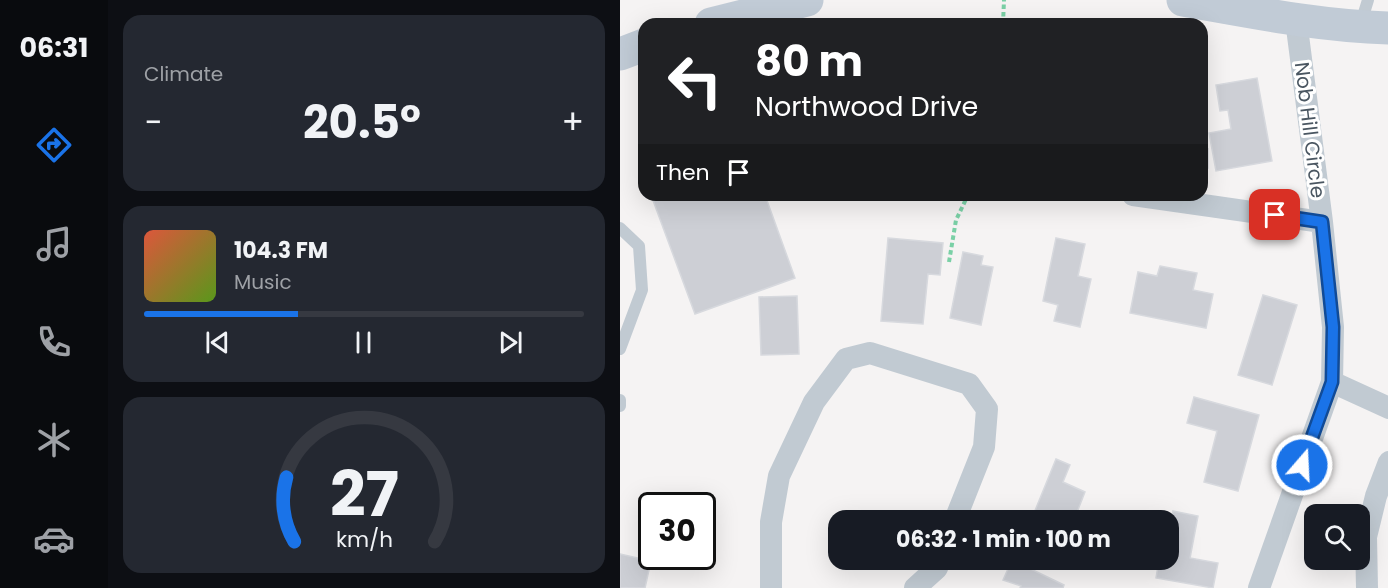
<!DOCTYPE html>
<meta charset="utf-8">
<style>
body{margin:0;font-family:Poppins,sans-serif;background:#242831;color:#f1f3f6;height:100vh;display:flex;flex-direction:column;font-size:22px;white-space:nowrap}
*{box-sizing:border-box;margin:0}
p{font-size:20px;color:#9ea1a6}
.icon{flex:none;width:33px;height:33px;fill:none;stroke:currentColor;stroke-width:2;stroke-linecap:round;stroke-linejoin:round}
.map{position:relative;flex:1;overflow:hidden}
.panel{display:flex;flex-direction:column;gap:15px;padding:15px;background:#0d0f14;width:512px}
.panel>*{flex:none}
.banner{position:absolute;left:18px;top:18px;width:570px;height:183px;border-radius:18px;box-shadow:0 6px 24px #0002;background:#202124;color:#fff;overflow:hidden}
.controls{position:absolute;left:684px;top:504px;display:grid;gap:12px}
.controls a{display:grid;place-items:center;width:66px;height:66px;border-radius:12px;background:#171b24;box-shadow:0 6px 24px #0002;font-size:30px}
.speed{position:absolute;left:18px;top:492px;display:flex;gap:12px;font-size:30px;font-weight:700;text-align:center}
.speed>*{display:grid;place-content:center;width:78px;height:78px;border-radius:50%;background:#171b24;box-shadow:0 6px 24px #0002;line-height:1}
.speed .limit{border:3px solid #111;border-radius:9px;background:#fff;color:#111}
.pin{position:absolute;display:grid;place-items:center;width:51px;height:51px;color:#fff;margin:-26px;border-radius:12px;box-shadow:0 3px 9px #0006}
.me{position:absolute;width:66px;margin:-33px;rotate:19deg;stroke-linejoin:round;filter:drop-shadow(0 0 4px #0008)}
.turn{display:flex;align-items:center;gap:21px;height:126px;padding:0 18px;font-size:27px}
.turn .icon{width:78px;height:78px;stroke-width:2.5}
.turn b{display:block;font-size:42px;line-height:51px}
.then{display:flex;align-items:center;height:57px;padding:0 18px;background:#0003;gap:12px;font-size:22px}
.big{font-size:45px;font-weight:700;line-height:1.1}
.panel .widget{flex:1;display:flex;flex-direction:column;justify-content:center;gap:9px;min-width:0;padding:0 21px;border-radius:18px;background:#242831}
.panel .dial{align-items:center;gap:0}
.dial svg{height:156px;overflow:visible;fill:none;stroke:#363941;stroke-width:7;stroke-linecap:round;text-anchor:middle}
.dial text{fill:#f1f3f6;stroke:none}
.song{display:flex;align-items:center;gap:18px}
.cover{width:72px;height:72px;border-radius:9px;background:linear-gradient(135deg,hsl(10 70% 55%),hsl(90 70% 35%))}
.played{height:6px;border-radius:3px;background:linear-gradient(90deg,#1a73e8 35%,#363941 35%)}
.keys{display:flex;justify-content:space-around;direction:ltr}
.heat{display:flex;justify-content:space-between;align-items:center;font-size:33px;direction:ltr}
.trip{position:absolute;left:208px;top:510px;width:351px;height:60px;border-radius:18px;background:#171b24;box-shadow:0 6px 24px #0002;font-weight:700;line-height:60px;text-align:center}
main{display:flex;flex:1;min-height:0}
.tab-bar{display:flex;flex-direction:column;width:108px;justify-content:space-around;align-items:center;background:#090b0e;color:#9ea1a6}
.tab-bar .icon{width:42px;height:42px}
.tab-bar .selected{color:#1a73e8}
.tab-bar b{font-size:27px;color:#f1f3f6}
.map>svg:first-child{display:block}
.building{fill:#cdcfd5;stroke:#d7d9de;stroke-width:1.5}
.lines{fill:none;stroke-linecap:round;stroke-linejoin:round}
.path{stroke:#7ad0a6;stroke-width:4;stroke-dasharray:4.5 3;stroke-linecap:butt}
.lane{stroke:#c1cad2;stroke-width:12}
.street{stroke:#c1cad2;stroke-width:22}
.secondary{stroke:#c1cbd6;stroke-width:33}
.route-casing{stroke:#114b97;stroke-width:15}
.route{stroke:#1a73e8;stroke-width:10}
.labels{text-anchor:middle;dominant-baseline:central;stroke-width:6;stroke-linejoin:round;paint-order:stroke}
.street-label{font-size:20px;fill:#4a5661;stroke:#fff}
</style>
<main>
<nav class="tab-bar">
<b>06:31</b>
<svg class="icon selected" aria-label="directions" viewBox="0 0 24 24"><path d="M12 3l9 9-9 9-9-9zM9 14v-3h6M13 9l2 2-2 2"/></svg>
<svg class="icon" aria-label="music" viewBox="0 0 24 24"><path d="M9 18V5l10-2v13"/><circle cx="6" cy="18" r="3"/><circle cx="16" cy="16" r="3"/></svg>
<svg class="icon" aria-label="phone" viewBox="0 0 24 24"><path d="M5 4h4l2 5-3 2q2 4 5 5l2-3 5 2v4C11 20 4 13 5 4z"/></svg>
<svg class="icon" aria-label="climate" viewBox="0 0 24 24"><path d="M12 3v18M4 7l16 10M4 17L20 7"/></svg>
<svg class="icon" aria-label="car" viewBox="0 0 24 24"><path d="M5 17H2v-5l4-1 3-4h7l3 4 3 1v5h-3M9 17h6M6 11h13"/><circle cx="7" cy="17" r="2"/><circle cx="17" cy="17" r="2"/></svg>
</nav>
<section class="panel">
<div class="widget"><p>Climate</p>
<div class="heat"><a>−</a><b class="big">20.5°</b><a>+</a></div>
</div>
<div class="widget">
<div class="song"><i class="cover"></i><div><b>104.3 FM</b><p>Music</p></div></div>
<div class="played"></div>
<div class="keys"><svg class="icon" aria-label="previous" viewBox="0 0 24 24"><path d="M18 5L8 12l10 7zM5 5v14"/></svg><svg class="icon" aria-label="pause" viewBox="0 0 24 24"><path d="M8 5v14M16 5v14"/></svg><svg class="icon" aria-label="next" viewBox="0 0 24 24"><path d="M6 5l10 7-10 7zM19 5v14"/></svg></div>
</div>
<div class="widget dial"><svg viewBox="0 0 100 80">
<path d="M14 69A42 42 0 1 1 86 69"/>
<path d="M14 69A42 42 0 0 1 10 36" stroke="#1a73e8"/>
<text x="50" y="56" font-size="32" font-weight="700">27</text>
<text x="50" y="72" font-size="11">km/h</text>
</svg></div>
</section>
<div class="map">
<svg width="769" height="588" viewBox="0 0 769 588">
<rect width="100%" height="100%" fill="#f5f3f3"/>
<path class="building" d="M637,78L652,161L596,171L589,133L611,129L608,110L600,111L596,85Z
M588,149V168H582V150Z
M31,195H145L175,278L75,314Z
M268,238L323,243L320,275L308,274L303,324L261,321Z
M436,238L465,244L458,276L471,279L460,327L434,321L438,305L423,301Z
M343,252L363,256L361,265L373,267L361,325L330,318Z
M540,266L577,273L573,290L593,294L586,328L510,313L518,272L537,276Z
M643,295L677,305L652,385L618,375Z
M177,296L179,354L141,355L139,297Z
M574,397L639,415L618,491L584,482L597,431L567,423Z
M436,459L450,465L443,482L465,492L454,520H418L412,518Z
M553,511L578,516L570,558L598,563L593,588L536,578L539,560H537H549V533Z
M0,554L31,561L25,588H0Z
M392,560L444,585L443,588H400L401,586L383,580Z"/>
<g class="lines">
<path class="path" d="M383,24L384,0
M329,262L336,220L348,195"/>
<path class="lane" d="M740,26L748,0
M0,228L19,246L22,290L0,349
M0,400V406"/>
<path class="street" d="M513,195L702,222
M712,382L769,408
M151,588V522L159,476L194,402L226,359L250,353L349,384L367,409L364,447L335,520
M295,588L317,568L320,560
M639,588L712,382L713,327L702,222L676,20
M747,588L746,537L756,496L769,462"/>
<path class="secondary" d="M563,0C631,12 699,26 769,28
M91,24L187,0
M0,54L24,45"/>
</g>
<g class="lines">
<g class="route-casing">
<path id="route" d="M655,215L702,222L713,327L712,382L682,465"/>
</g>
<use href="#route" class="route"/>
</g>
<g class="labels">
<g class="street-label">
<text transform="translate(690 130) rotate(83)">Nob Hill Circle</text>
</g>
</g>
</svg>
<div class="controls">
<a><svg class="icon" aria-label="search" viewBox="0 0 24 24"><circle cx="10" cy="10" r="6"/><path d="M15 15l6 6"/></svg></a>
</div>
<div class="speed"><div class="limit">30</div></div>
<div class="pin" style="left:655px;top:215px;background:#d93025"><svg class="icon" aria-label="arrive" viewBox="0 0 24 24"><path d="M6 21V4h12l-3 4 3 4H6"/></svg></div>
<svg class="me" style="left:682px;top:465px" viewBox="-20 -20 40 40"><circle r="17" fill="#1a73e8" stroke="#fff" stroke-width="3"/><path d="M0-11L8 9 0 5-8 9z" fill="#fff"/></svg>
<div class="trip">06:32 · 1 min · 100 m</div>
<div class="banner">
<div class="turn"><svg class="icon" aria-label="left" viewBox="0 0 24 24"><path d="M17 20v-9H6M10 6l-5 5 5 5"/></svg><div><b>80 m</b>Northwood Drive</div></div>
<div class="then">Then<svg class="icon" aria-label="arrive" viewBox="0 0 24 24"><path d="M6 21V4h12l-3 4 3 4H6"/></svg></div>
</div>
</div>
</main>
